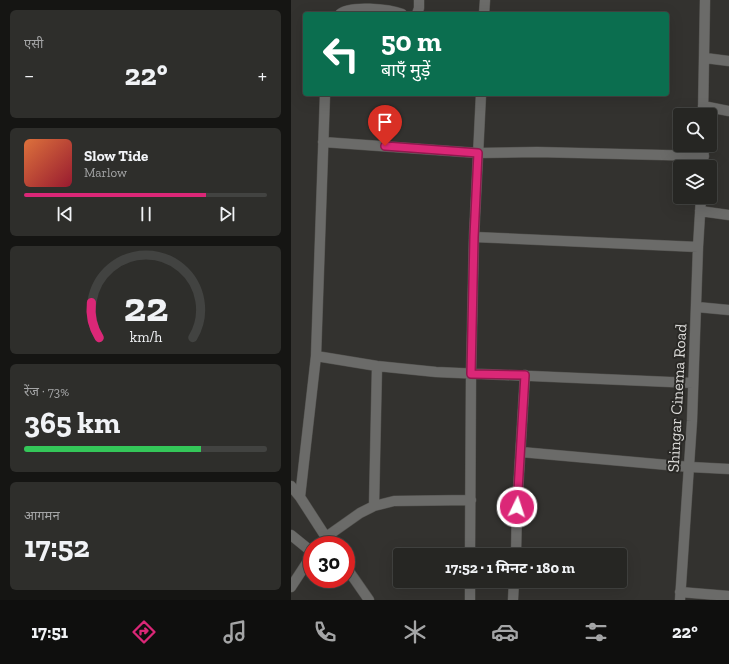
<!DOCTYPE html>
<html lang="hi">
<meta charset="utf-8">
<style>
body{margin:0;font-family:"Zilla Slab","Noto Sans Devanagari",serif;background:#2e2e2b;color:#f1f3f6;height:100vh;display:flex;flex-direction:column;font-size:15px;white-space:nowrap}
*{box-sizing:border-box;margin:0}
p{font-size:13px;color:#a4a5a6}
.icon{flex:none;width:22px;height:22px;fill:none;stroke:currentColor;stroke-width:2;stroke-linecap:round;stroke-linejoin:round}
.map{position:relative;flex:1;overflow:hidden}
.drawer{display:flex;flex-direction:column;gap:10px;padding:10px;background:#151513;width:291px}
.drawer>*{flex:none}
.hud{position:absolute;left:12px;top:12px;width:366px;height:84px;border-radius:4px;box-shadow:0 4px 16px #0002,0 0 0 1px #424341;background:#0b6e4f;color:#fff;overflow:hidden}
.buttons{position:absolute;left:382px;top:108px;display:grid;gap:8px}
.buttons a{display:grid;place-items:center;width:44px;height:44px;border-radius:4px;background:#262623;box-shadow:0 4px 16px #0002,0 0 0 1px #424341;font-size:20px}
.speed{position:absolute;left:12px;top:536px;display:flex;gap:8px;font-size:20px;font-weight:700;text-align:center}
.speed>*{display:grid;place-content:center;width:52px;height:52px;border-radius:50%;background:#262623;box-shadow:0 4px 16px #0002,0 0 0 1px #424341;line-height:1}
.speed .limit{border:6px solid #d22;background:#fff;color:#111}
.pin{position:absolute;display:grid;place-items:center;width:34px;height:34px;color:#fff;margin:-41px -17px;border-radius:50% 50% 50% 0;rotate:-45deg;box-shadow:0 0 4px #0007}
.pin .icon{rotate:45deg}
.me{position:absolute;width:44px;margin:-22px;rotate:4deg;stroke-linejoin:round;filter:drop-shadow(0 0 3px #0008)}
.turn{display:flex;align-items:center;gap:14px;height:84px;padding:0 12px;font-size:18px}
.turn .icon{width:52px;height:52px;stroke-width:2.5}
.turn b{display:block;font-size:28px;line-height:34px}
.big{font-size:30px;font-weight:700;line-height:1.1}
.drawer .tile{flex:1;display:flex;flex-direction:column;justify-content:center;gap:6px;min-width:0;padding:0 14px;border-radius:6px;background:#2e2e2b}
.drawer .dial{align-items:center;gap:0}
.dial svg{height:104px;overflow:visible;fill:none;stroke:#424341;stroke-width:7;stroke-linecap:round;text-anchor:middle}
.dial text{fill:#f1f3f6;stroke:none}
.song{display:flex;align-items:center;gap:12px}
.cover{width:48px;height:48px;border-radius:6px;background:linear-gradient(135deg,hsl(20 70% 55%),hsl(350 70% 35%))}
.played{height:4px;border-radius:2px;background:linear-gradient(90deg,#db2777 75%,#424341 75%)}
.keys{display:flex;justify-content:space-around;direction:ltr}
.heat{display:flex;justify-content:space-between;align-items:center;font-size:22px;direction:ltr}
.charge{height:6px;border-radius:3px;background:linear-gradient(90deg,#34c759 73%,#424341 0)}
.trip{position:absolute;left:102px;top:548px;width:234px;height:40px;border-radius:4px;background:#262623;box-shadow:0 4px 16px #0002,0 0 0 1px #424341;font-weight:700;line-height:40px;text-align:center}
.dock{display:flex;height:64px;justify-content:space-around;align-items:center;background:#0f0f0e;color:#a4a5a6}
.dock .icon{width:28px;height:28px}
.dock .selected{color:#db2777}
.dock b{font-size:18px;color:#f1f3f6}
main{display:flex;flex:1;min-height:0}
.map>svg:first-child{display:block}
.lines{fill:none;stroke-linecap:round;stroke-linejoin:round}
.minor-casing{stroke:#51504d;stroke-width:11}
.minor{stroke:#6b6b69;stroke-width:10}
.route-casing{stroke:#8e194d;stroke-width:10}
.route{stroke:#db2777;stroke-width:7}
.labels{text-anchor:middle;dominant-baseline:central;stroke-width:4;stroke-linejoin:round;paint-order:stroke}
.street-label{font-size:16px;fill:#dbdad8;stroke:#292825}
</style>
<main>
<section class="drawer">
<div class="tile"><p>एसी</p>
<div class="heat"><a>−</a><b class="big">22°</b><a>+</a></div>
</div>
<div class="tile">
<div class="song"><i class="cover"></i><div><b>Slow Tide</b><p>Marlow</p></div></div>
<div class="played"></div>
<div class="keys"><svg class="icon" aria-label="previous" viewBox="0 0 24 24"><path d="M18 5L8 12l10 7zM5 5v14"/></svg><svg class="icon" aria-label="pause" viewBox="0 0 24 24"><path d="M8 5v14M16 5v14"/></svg><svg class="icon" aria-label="next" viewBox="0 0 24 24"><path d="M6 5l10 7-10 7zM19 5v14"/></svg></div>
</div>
<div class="tile dial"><svg viewBox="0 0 100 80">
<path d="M14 69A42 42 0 1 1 86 69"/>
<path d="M14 69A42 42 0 0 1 8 42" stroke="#db2777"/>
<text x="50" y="56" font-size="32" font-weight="700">22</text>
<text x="50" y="72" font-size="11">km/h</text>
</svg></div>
<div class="tile"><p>रेंज · 73%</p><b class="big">365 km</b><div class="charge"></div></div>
<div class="tile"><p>आगमन</p><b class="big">17:52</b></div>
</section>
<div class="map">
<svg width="438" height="600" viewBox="0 0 438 600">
<rect width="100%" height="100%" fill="#33322f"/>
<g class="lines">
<g class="minor-casing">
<path id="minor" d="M49,14C59,5 98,9 111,14
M126,14L128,8V0
M193,14L194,0
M414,58L438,61
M412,106L438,111
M412,115L414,0
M32,142L187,153L246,152L413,156
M412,167L413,145
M409,211L438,215
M183,237L407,247
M406,307L438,310
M25,356L86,366L145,372L402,383
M230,452L399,467L438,469
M0,486L9,497L40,545
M9,497L25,356L34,94
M83,506L86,366
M0,535L21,552
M29,545L35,537L69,513L83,506L103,501L180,500
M179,555L180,374L183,237L190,94
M225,555L226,507L234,375
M55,567L78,600
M0,587L21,555
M389,592L438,596
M179,600V581
M222,600L223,581
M389,600L401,421L407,247L410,197"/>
</g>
<use href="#minor" class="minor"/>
</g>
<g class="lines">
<g class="route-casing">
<path id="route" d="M94,146L187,153L183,237L180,374L234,375L226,507"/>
</g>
<use href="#route" class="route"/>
</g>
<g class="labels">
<g class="street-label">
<text transform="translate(386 398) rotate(-87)">Shingar Cinema Road</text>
</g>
</g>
</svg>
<div class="buttons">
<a><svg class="icon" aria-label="search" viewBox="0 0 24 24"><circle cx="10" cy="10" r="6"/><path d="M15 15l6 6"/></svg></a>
<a><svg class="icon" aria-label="layers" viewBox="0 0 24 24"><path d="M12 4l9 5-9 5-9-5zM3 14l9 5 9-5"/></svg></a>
</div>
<div class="speed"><div class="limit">30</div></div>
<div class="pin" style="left:94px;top:146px;background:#d93025"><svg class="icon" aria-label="arrive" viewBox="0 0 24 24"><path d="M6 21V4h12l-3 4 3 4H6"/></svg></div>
<svg class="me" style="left:226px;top:507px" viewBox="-20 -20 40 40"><circle r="17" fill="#db2777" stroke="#fff" stroke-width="3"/><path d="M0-11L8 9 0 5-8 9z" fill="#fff"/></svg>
<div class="trip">17:52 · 1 मिनट · 180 m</div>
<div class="hud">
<div class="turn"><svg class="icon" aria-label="left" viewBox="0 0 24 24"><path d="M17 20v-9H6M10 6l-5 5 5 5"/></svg><div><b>50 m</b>बाएँ मुड़ें</div></div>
</div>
</div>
</main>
<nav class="dock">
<b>17:51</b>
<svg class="icon selected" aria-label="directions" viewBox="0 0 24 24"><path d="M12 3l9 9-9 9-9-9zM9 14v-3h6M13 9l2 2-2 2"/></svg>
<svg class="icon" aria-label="music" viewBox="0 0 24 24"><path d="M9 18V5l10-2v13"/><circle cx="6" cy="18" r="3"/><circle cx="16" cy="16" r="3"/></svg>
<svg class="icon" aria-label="phone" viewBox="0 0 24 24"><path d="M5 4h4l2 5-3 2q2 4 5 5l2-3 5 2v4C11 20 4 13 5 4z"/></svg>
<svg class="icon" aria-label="climate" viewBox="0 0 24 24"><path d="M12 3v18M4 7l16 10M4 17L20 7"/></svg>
<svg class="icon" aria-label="car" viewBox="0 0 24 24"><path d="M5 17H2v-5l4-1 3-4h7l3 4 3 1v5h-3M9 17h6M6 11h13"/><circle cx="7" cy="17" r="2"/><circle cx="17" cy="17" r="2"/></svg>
<svg class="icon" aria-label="filters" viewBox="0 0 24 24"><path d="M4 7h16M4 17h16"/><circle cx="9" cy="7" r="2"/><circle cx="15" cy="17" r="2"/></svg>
<b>22°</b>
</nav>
